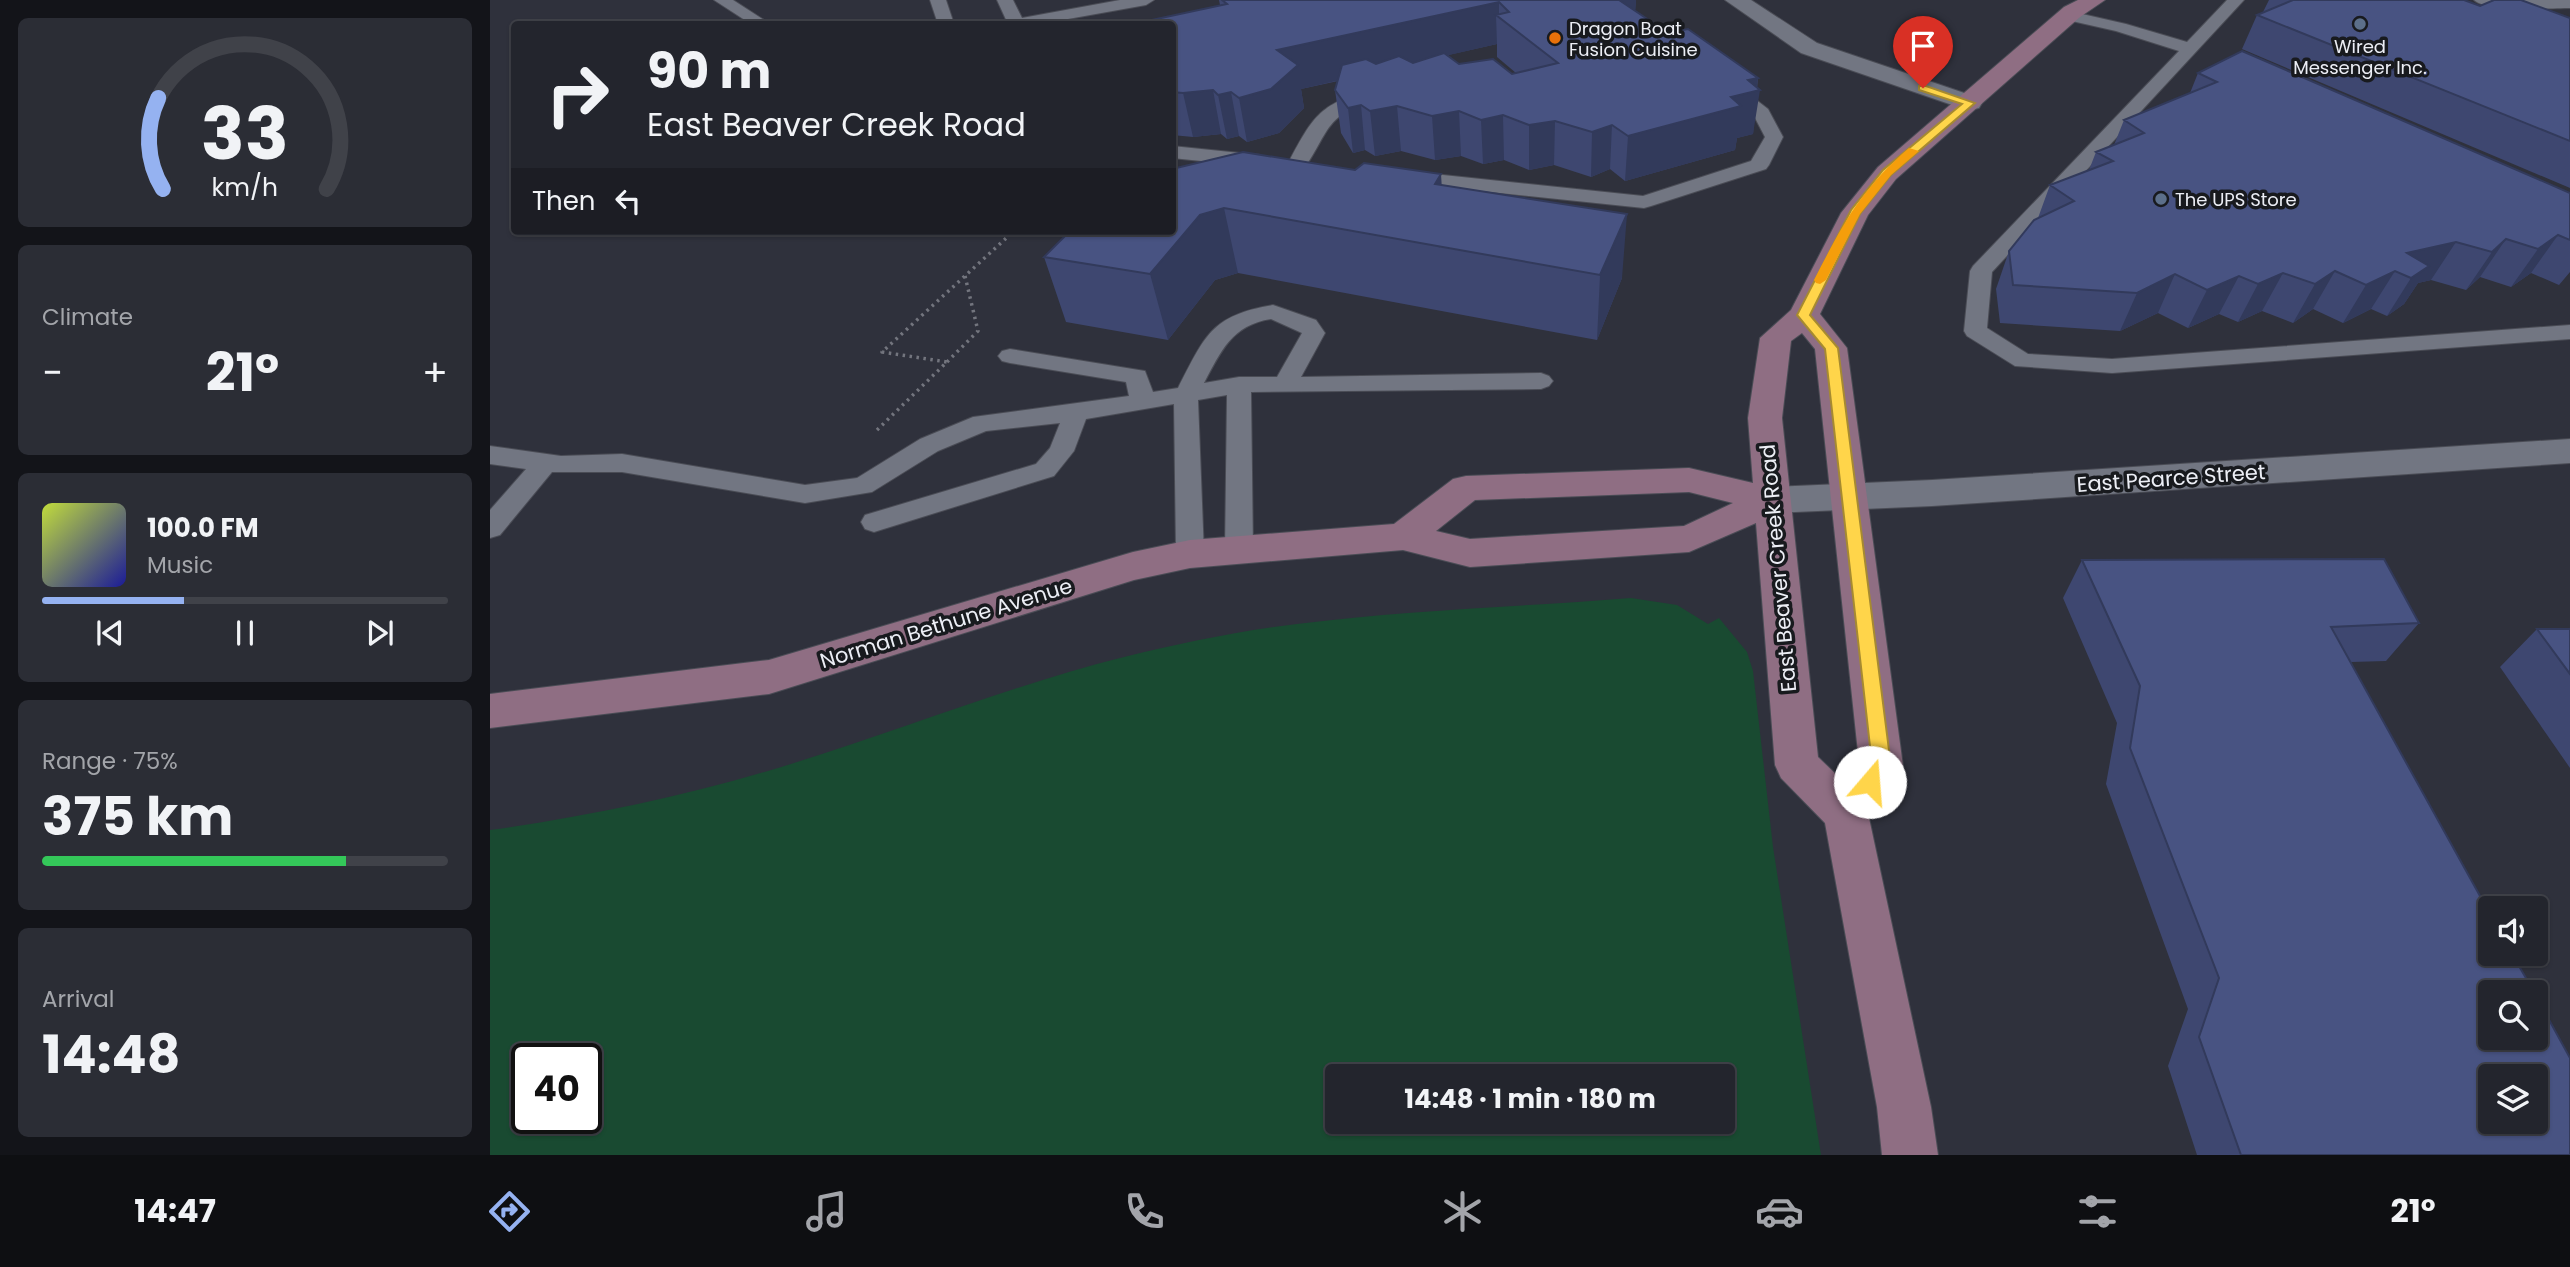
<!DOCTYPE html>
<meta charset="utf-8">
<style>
body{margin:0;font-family:Poppins,sans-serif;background:#2b2d35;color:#f1f3f6;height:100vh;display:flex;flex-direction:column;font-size:26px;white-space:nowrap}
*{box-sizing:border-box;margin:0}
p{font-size:23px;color:#a3a5aa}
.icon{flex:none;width:38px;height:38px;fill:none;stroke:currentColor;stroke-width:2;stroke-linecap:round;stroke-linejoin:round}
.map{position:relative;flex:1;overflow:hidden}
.sheet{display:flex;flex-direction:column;gap:18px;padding:18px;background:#131419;width:490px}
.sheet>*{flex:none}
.top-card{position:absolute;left:21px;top:21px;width:665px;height:214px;border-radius:7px;box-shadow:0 2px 5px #0004,0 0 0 2px #404249;background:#23252d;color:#f1f3f6;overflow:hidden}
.controls{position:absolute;left:1988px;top:896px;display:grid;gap:14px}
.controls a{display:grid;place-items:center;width:70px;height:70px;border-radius:7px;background:#23252d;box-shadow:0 2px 5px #0004,0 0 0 2px #404249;font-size:35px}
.speed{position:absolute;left:21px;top:1043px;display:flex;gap:14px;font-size:35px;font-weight:700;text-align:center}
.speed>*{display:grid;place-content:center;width:91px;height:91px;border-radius:50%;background:#23252d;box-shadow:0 2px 5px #0004,0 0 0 2px #404249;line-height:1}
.speed .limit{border:4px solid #111;border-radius:10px;background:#fff;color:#111}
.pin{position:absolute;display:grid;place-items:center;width:60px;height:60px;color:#fff;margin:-72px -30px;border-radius:50% 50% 50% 0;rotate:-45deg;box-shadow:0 0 7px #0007}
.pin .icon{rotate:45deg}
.me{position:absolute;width:77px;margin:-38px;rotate:18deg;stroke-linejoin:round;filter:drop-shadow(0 0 5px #0008)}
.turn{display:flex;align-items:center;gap:24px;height:147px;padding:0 21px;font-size:32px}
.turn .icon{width:91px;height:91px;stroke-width:2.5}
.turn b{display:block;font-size:49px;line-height:60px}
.then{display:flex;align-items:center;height:66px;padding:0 21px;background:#0003;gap:14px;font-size:26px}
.big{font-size:52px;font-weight:700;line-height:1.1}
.sheet .tile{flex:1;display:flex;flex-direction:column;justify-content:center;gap:10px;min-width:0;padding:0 24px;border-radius:10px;background:#2b2d35}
.sheet .dial{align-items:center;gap:0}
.dial svg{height:182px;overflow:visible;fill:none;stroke:#404249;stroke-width:7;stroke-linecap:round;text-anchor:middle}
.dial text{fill:#f1f3f6;stroke:none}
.song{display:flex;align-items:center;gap:21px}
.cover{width:84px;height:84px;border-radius:10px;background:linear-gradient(135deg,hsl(70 70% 55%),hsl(240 70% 35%))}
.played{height:7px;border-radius:4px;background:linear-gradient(90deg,#95b2f1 35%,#404249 35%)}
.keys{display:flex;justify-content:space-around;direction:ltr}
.heat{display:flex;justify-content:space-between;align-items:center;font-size:38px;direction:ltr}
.charge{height:10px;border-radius:5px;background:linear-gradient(90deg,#34c759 75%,#404249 0)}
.trip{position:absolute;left:835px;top:1064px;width:410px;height:70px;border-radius:7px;background:#23252d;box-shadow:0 2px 5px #0004,0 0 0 2px #404249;font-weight:700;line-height:70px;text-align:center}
.menu{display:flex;height:112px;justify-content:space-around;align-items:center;background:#0e0f12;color:#a3a5aa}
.menu .icon{width:49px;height:49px}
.menu .current{color:#95b2f1}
.menu b{font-size:32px;color:#f1f3f6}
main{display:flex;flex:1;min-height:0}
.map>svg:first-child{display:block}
.green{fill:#194a31;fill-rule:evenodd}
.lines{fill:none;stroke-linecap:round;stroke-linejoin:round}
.lane-casing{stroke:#4a4c55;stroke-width:2}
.street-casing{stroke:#4a4c55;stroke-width:2}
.secondary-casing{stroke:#4a4c55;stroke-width:2}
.path{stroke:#73757e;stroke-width:3.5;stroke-dasharray:2.5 4.5;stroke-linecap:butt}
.lane{fill:#727682;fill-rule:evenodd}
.street{fill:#727682;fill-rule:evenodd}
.secondary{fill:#8f6e83;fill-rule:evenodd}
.wall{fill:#3e4770;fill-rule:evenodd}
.shaded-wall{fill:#323a5b}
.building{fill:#485382;stroke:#323a5b;stroke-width:2;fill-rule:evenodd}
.route{fill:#ffd54a;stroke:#a68a30;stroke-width:2}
.slow{fill:#f59e0b}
.service-dot{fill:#5c6f8a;stroke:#181a1e;stroke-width:2.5}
.food-dot{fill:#e8710a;stroke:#181a1e;stroke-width:2.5}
.labels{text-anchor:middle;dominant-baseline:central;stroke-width:7;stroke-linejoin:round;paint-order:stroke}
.far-poi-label{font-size:18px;fill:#eceef5;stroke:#181a1e;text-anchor:start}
.street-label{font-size:21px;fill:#eceef5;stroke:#181a1e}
</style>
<main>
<section class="sheet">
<div class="tile dial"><svg viewBox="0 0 100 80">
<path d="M14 69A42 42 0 1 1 86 69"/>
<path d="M14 69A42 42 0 0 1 12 29" stroke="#95b2f1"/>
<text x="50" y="56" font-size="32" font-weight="700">33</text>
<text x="50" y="72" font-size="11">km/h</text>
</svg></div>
<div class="tile"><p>Climate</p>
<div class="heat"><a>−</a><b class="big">21°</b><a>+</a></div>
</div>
<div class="tile">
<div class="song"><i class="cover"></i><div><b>100.0 FM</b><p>Music</p></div></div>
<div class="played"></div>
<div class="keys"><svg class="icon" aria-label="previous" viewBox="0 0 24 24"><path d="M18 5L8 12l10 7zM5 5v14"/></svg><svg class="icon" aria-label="pause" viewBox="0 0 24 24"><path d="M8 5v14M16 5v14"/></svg><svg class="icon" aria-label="next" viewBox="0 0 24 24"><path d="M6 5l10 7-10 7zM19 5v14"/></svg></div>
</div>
<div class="tile"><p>Range · 75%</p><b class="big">375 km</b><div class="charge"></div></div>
<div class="tile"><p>Arrival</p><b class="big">14:48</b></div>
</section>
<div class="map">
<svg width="2080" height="1155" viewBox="0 0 2080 1155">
<rect width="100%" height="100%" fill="#2f313c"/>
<path class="green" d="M1141,598L1187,605L1218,624L1229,618L1257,652L1263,671L1283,847L1331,1155H0V830C102,816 205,794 304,763C414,729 522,685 634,657C691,643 749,631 807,624C918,610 1030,607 1141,598ZM37,1059H96V1118H37ZM847,1076H1232V1122H847Z"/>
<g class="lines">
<g class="lane-casing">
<path id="lane" d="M224,0H243L280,24H261Z
M440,0H456L464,24H448Z
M507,0H523L532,18L630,0H664L656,5L550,24H518Z
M1737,0H1754L1502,272L1497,328L1538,354L1622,359L2080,325V339L1622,373L1525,366L1477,336L1474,331L1480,271L1483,266L1689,51L1626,31L1573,19L1571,16L1573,13L1579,11L1636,24L1697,42Z
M1984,0H2080V8C2059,8 1998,13 1984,0Z
M1237,81L1243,82L1278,109L1293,137L1279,165L1276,169L1161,206L1154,208L915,183L905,177L915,171L1153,196L1261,161L1275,137L1264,116L1228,86Z
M882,90L891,95L888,99C834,116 842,127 814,169H800L797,165C822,119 828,103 882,90Z
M682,146L770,155L780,161L770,167L682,158Z
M783,305L826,320L835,333L811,377L1051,373L1059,376L1063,381L1059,386L1051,389L761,392L763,550L759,557L749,560L739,557L735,550L737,395L708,400L714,554L710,561L700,564L690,561L686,554L684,404L596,419L584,451L564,476L384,532L375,529L371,522L375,515L546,464L560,448L570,423L496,431L448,451L382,492L315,503L132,472H62L10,535L0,538V510L36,469L0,464V446L71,456L132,454L315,485L367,478L430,439L483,417L639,396L636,382L520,363L512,361L508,356L512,351L520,349L655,371L663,392L688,388C715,336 721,315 783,305ZM781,319L812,333L787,377H749L714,383C731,351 742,325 781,319Z"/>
</g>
<g class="street-casing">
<path id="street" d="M1235,0H1261L1327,43L1489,98L1492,103L1489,108L1480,110L1471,108L1311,53Z
M2080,439V463L1442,506L1282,513L1269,509L1264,500L1269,491L1282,487L1442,480Z"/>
</g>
<g class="secondary-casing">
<path id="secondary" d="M1588,0H1615L1590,17L1406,179L1378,215L1330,314L1357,348L1413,766L1379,818L1441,1107L1448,1155H1392L1387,1107L1335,823L1291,778L1285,765L1266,523L1199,552L980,567L913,550L700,568L644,580L279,694L0,728V694L279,660L643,552L700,540L904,524L963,479L976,476L1199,468L1263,483L1258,418L1270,338L1301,310L1351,213L1388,167L1574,7ZM1312,333L1325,349L1369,762L1354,782L1328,757L1292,418L1301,341ZM1199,492L1243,503L1194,526L980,539L946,531L985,500Z"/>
</g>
<path class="path" d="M457,362L488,331L475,276
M387,430L457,362L392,352L524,231"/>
<use href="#lane" class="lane"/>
<use href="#street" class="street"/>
<use href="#secondary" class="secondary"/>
</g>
<path class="wall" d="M729,0H1146L1145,11L1178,33L1268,78L1263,134L1247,138L1245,150L1135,181L1120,169L1101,177L1064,165L1039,170L1014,160L993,164L971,156L945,160L911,151L885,156L875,150L863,153L851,133L845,90L848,81L811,89L814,108L789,133L757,142L749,136L737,139L731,134L703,137L682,135V24L730,5ZM1007,44V57L1026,73L1022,74L969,64L958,55Z
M1779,0H1974L1990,6L2080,18V188L1752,49L1767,15L1773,12Z
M1708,73L2080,193V272L2069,285L2041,273L2021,287L1990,277L1976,290L1941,280L1928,283L1914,304L1897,316L1881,309L1853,323L1823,309L1803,323L1772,311L1748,322L1729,314L1698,328L1668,313L1630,331L1510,323L1506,289L1519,251L1548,218L1560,185L1599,170L1606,152L1624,145L1634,120L1700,93Z
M682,169L865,170L951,185L1132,278L1107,340L748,273L725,280L678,340L576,322L554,257Z
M1592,560L1929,623L1896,661L1861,662L2080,1155H1707L1678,1066L1698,1009L1616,784L1627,723L1573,598Z
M2047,629H2080V768L2010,667Z"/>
<path class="shaded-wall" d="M1121,0H1146L1144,31Z
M1009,2V17L1006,15L1007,44L811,89L814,108L789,133L757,142L749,98L787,50Z
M1268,78L1266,91L1270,90L1263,134L1247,138L1245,150L1135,181L1138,136L1241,97L1258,80Z
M723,90L731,134L703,137L693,93Z
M741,92L749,136L737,139L728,95Z
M871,105L875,150L863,153L858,108Z
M907,106L911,151L885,156L880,111Z
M969,111L971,156L945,160L942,116Z
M1013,115L1014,160L993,164L991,120Z
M1065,121L1064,165L1039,170V125Z
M1122,125L1120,169L1101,177L1102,132Z
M951,174L955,237L949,248L945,184Z
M734,208L748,273L725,280L678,340L660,274L710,215Z
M1137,214L1132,278L1107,340L1110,275Z
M2068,235L2041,273L2021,287L2048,249Z
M2016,239L1990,277L1976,290L2002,252Z
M1966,242L1941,280L1928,283L1914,304L1897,316L1921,278L1917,253Z
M1845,271L1823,309L1803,323L1825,284Z
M1905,271L1881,309L1853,323L1876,285Z
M1793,273L1772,311L1748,322L1768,284Z
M1685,274L1668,313L1630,331L1647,293Z
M1749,276L1729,314L1698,328L1717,290Z"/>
<path class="building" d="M732,0H1129L1178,33L1198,29L1268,78L1258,80L1270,90L1241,97L1251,106L1138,136L1122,125L1102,132L1065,121L1039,125L1013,115L991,120L969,111L942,116L907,106L880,111L871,105L858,108L845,90L852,65L876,59L886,64L909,56L923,63L954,53L969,64L1003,59L1022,74L1068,63L1006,15L1019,12L1009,2L787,50L808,65L781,89L749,98L741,92L728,95L723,90L693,93L682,92V24H643L737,4Z
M1803,0H1974L1990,6L2004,0H2031L2080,18V141L1767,15Z
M1752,51L2080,193V240L2068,235L2048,249L2016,239L2002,252L1966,242L1917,253L1939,266L1921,278L1905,271L1876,285L1845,271L1825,284L1793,273L1768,284L1749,276L1717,290L1685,274L1647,293L1523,285L1519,251L1544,220L1584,201L1560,185L1623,161L1606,152L1654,133L1634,120L1727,82L1708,73Z
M753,152L865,170L874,163L951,174L945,184L1137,214L1110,275L734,208L710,215L660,274L554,257L580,231H682V169Z
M1894,559L1929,623L1841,627L2000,914V954H2022L2044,992H2000V1038H2046V996L2080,1058V1155H1751L1709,1037L1729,978L1640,748L1650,686L1592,560ZM2000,1076H2046V1122H2000Z
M2047,629H2080V674Z"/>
<path class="route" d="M1429,86H1436L1485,103L1401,175L1370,214L1320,315L1348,348L1401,766C1395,777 1387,792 1373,787L1371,782L1382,764L1335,349L1307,315L1361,210L1393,170L1472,104L1429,90Z"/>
<path class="slow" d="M1419,148L1429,151L1401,175L1370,214L1336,280L1330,284L1326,283L1324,280C1353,224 1370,190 1419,148Z"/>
<g class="service-dot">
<circle cx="1870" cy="24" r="7"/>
<circle cx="1671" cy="199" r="7"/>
</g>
<circle class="food-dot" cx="1065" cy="38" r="7"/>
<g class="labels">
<g class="far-poi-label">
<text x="1079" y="28">Dragon Boat<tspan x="1079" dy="21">Fusion Cuisine</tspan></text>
<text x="1870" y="46" text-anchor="middle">Wired<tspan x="1870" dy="21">Messenger Inc.</tspan></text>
<text x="1685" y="199">The UPS Store</text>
</g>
<g class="street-label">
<text transform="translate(1681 478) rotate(-4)">East Pearce Street</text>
<text transform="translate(1288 568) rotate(-95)">East Beaver Creek Road</text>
<text transform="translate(456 623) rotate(-17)">Norman Bethune Avenue</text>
</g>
</g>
</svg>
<div class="controls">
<a><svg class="icon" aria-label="sound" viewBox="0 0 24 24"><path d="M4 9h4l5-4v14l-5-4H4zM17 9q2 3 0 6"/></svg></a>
<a><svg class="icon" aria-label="search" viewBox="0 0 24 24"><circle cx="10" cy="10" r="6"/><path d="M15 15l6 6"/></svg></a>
<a><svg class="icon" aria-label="layers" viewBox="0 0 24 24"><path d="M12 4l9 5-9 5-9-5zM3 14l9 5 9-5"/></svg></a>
</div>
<div class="speed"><div class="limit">40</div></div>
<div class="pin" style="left:1433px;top:88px;background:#d93025"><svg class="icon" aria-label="arrive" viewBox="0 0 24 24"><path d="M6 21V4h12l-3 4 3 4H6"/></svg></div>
<svg class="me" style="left:1380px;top:782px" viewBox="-20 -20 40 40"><circle r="19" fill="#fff"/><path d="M0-13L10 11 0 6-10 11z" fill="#ffd54a"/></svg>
<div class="trip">14:48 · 1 min · 180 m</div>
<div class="top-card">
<div class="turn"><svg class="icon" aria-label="right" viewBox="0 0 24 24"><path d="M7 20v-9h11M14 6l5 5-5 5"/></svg><div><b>90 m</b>East Beaver Creek Road</div></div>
<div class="then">Then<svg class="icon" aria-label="left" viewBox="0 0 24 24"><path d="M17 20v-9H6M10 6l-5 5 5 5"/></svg></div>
</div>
</div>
</main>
<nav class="menu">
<b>14:47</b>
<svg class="icon current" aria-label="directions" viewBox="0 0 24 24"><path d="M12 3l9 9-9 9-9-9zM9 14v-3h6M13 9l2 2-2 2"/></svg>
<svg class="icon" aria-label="music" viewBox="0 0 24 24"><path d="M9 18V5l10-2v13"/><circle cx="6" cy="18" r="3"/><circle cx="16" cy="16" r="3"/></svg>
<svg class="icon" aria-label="phone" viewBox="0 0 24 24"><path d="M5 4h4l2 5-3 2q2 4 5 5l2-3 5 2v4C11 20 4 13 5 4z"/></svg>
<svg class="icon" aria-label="climate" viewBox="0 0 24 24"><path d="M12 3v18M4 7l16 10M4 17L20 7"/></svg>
<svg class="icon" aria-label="car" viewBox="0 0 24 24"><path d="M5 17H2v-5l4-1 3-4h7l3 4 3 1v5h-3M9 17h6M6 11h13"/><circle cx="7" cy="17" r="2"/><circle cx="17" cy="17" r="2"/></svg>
<svg class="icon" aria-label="filters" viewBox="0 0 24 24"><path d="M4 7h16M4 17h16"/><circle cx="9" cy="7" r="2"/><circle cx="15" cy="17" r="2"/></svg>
<b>21°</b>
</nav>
